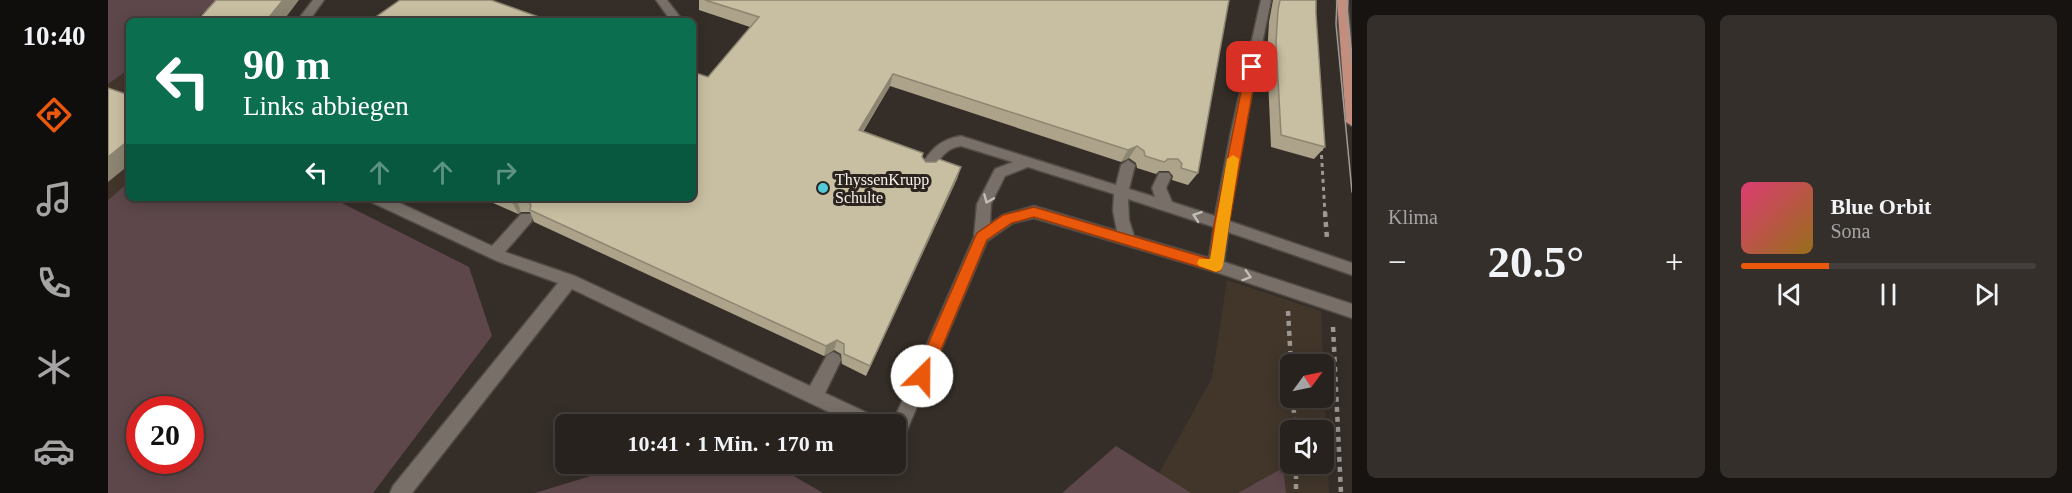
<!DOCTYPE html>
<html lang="de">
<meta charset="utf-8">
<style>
body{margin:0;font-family:Georgia,serif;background:#342f2b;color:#f1f3f6;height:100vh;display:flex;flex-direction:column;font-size:22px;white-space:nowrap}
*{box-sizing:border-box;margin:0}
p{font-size:20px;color:#a5a4a4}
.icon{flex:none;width:33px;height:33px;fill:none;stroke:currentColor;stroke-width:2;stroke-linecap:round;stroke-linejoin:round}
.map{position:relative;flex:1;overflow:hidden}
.drawer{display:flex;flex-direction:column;gap:15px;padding:15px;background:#161310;width:720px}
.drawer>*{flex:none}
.guide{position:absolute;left:18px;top:18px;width:570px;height:183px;border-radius:9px;box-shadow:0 3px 15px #0003,0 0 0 2px #443f3c;background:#0b6e4f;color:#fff;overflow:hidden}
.needle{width:39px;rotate:57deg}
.tools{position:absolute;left:1172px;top:354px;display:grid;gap:12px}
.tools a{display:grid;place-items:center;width:54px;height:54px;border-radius:9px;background:#28221e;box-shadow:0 3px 15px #0003,0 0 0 2px #443f3c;font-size:30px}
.speed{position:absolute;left:18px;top:396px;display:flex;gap:12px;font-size:30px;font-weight:700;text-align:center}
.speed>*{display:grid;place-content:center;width:78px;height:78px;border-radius:50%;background:#28221e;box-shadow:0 3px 15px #0003,0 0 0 2px #443f3c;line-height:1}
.speed .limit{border:9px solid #d22;background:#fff;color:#111}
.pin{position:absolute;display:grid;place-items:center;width:51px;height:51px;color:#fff;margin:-26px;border-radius:12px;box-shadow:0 3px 9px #0006}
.me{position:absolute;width:66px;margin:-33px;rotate:23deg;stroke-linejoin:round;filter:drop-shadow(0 0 4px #0008)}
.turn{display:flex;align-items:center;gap:21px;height:126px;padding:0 18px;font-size:27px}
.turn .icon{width:78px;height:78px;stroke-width:2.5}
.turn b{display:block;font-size:42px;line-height:51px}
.lanes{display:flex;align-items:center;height:57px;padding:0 18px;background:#0003;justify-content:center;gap:30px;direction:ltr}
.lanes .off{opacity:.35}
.big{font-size:45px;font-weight:800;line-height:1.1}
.drawer .widget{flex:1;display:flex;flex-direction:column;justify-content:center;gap:9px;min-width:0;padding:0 21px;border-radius:9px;background:#342f2b}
.song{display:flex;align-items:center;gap:18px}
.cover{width:72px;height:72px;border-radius:9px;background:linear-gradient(135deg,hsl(340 70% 55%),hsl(40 70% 35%))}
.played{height:6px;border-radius:3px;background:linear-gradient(90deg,#ea580c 30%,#443f3c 30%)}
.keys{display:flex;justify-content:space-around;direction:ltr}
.heat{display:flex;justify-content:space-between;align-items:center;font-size:33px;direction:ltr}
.drawer .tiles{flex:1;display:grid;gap:15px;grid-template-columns:repeat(2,1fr)}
.trip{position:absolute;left:447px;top:414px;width:351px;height:60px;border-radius:9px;background:#28221e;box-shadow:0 3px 15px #0003,0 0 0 2px #443f3c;font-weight:800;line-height:60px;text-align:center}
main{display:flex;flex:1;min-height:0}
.menu{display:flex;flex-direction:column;width:108px;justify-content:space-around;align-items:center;background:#100e0c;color:#a5a4a4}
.menu .icon{width:42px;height:42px}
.menu .selected{color:#ea580c}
.menu b{font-size:27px;color:#f1f3f6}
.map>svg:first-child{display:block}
.built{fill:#42362b;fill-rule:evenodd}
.green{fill:#5d474b;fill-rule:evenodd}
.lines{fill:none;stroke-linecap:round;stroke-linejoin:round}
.service-casing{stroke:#514b45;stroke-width:3}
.primary-casing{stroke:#514b45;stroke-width:3}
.path-far1{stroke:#9d9792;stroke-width:3;stroke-dasharray:4 4;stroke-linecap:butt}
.path{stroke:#9d9792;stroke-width:4.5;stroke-dasharray:5 5;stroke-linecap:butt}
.service{fill:#776f68;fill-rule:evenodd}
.primary{fill:#c48e7e;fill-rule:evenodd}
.tram{stroke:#a09a95;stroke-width:1.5}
.wall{fill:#aca38a}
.shaded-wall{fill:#8c8571}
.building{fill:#c8bea1;stroke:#8c8571;stroke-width:1.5}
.oneway{stroke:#c3bdb8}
.route{fill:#ea580c;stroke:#983908;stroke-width:1.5}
.slow{fill:#f59e0b}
.poi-dot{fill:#52cbd9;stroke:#2b241e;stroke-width:2}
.labels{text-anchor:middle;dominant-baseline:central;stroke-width:6;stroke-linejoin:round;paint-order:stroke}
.poi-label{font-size:16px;fill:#f6f1ed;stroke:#2b241e;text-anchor:start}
</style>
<main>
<nav class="menu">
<b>10:40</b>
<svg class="icon selected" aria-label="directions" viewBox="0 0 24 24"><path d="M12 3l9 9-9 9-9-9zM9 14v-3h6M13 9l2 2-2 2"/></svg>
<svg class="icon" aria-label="music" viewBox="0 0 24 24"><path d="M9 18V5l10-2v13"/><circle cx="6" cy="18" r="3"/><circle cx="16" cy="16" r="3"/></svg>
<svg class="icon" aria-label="phone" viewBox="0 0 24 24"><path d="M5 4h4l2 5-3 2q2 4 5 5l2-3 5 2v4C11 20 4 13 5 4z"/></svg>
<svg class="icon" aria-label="climate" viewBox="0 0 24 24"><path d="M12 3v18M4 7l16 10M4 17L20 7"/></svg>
<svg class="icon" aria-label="car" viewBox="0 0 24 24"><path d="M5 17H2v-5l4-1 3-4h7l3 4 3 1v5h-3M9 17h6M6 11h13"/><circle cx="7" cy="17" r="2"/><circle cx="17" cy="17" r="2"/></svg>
</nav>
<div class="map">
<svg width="1244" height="493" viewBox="0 0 1244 493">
<rect width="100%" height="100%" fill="#352e28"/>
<path class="built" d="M21,69V182L0,200V84Z
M1119,280L1213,311L1221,493H1040L1104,378ZM1182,364H1215V398H1182ZM1182,430H1215V464H1182Z"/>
<path class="green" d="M0,0H109L86,21H21V69L0,84Z
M21,182V198H224L361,267L384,336L265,493H0V200ZM32,410H82V460H32Z
M1008,446L1083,493H954Z
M522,464H665L715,493H427Z
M1175,468L1178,493H1130Z"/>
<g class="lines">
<g class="service-casing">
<path id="service" d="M205,0H216L201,21H189Z
M548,0H559L575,21H563Z
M1153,0H1163L1136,132L1121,221L1244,263V275L1120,232L1116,262L1244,304V318L1108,272L926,218L905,223L879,241L794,442L788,445V424H784L866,237L869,204L887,169L905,162L853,146C838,148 831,159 824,172H814L812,168C822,150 832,139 853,136L1008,185L1013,165L1020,160L1027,165L1021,189L1047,197L1044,188L1051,173H1061L1063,177L1058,188L1064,202L1107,216L1123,132ZM920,167L1006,194L1005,211L1009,231L926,206L895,215L882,224L883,204L897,176ZM1020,199L1106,227L1101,258L1026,236L1021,220Z
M261,198H281L384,246L413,214H423L425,218L423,222L397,252L467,276L702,386L719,355L725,352L731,355L733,360L717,393L770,418L773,424H746L464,289L304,493H282L285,486L450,283L389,261L263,202Z"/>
</g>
<g class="primary-casing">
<path id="primary" d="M1229,0H1239L1244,50V126L1238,122Z"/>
</g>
<path class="path-far1" d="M1213,147L1217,214"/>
<path class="path" d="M1217,212L1219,239
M1180,311L1183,364
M1225,327L1233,493
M1185,398L1187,430
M1188,464V493"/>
<use href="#service" class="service"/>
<use href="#primary" class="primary"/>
<path class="tram" d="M1229,0L1228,24L1244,192
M1240,0L1239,14L1244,63"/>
</g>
<path class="wall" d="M591,0H1121L1090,173L1080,185L1064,180L1065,176L1061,171H1051L1048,174L1029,168L1028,163L1021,158L1013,162L782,86L755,132L814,157L818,162L853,167L849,179L758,376L734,364L733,354L726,350L716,356L426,222L422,212H413L410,214L374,198H585L600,77L642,27L591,10Z
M1165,0H1208V14L1217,147L1206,159L1163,147L1159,55L1161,22Z"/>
<path class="shaded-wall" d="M175,0H191L175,21H158Z
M785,74L782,86L748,142L751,130Z
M21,140V165L0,182V157Z
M1029,146L1021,158L1013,162L1020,150Z
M853,167L849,179L758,376L762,366Z
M409,200L413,212L410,214L405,203Z
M729,340L726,350L716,356L718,346Z"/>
<path class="building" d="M108,0H175L158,21H89Z
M292,0H383L442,21H262Z
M597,0H1121L1090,173L1073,168L1074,164L1070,159H1060L1056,162L1037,156L1036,151L1029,146L1020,150L785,74L751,130L815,153L814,157L818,162H828L831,159L853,167L762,366L736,354V344L729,340L718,346L422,210L423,205L419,200H409L405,203L395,198H585V72L600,77L651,17Z
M1172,0H1208V14L1217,147L1173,135L1168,42L1170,10Z
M0,88L21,95V140L0,157Z"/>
<defs><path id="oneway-chevron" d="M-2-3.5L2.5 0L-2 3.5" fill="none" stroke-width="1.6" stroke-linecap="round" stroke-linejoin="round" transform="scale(1.5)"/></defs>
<g class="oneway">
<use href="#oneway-chevron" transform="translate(880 199) rotate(113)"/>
<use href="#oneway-chevron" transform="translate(1089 216) rotate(-161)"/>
<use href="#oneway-chevron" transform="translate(1139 276) rotate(18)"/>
</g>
<path class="route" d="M1144,64L1149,67L1113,270L1108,272L926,217L904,223L879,240L820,381L814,383L809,381L806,376L867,237L869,233L895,215L926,207L1102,259L1106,225L1138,67Z"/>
<path class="slow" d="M1125,155L1131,159L1115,266L1113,270L1108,272L1091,266L1089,263L1091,259H1102L1119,159Z"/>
<circle class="poi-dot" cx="715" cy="188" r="6"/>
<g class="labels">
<g class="poi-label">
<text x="727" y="179">ThyssenKrupp<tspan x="727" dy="18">Schulte</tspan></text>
</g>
</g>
</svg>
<div class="tools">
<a><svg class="needle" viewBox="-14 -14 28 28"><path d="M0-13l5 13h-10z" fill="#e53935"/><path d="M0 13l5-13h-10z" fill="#a5a4a4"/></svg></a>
<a><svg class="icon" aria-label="sound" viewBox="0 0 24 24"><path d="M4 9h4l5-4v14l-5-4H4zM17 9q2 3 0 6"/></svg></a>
</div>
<div class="speed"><div class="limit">20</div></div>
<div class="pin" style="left:1144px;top:67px;background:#d93025"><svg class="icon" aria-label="arrive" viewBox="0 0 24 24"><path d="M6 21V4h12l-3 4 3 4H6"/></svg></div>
<svg class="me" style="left:814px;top:376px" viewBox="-20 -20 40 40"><circle r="19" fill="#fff"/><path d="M0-13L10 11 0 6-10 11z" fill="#ea580c"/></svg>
<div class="trip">10:41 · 1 Min. · 170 m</div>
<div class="guide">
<div class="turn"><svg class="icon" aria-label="left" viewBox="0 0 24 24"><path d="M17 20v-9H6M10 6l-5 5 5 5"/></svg><div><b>90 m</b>Links abbiegen</div></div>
<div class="lanes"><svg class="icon" aria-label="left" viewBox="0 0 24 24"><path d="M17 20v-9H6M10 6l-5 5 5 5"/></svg><svg class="icon off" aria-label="ahead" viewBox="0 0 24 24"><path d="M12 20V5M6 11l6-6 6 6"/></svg><svg class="icon off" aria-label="ahead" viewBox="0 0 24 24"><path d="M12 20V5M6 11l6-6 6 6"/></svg><svg class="icon off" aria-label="right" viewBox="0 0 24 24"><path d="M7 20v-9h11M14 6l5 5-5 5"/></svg></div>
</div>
</div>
<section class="drawer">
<div class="tiles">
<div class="widget"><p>Klima</p>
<div class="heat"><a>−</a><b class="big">20.5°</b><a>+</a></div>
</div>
<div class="widget">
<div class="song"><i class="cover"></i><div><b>Blue Orbit</b><p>Sona</p></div></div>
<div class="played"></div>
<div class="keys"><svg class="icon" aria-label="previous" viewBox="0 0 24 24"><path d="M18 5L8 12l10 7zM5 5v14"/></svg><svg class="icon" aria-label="pause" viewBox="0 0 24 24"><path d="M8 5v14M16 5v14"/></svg><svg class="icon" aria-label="next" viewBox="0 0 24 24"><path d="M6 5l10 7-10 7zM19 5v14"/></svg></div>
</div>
</div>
</section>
</main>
